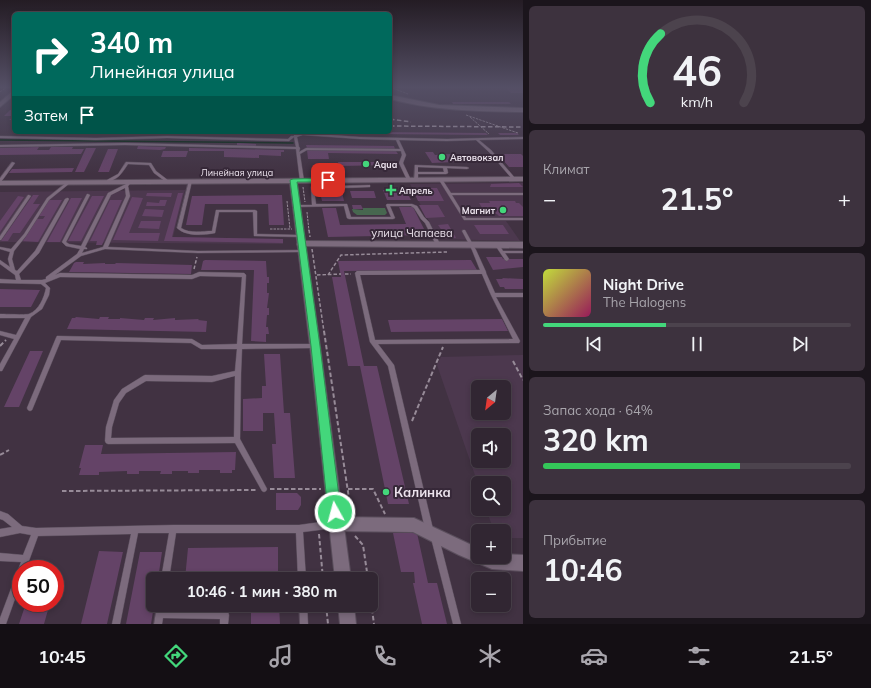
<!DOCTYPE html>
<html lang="ru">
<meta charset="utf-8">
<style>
body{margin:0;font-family:Mulish,sans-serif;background:#3d323e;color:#f1f3f6;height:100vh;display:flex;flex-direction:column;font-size:15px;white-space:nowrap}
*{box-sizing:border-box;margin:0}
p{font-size:13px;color:#a8a5ac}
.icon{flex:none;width:22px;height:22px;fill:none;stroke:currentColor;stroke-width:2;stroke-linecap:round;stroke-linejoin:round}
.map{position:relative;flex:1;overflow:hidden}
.side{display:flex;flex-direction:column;gap:6px;padding:6px;background:#1b151c;width:348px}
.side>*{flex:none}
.guide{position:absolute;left:12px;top:12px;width:380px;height:122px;border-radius:6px;box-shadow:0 2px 6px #0003,0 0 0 1px #4c434d;background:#00695c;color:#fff;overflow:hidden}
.needle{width:26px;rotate:209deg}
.fabs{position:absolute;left:471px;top:380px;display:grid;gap:8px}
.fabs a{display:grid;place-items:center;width:40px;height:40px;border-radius:6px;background:#312632;box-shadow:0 2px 6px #0003,0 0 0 1px #4c434d;font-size:20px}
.speed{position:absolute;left:12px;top:560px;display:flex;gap:8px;font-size:20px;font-weight:700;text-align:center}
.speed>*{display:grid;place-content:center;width:52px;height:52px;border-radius:50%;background:#312632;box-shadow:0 2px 6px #0003,0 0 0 1px #4c434d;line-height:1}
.speed .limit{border:6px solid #d22;background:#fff;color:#111}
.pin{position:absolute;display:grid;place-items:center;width:34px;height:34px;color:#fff;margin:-17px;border-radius:8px;box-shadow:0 2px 6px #0006}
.me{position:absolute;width:44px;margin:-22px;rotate:353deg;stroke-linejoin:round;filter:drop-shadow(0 0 3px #0008)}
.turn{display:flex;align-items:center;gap:14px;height:84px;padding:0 12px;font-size:18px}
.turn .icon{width:52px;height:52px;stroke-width:2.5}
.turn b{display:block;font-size:28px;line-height:34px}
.then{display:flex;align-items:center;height:38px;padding:0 12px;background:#0003;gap:8px;font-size:15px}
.big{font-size:30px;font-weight:700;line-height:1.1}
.side .widget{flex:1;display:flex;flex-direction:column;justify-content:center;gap:6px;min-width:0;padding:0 14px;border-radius:6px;background:#3d323e}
.side .dial{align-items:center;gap:0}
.dial svg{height:104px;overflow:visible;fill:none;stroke:#4c434d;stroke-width:7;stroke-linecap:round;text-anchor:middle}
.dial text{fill:#f1f3f6;stroke:none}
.song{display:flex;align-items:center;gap:12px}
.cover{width:48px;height:48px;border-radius:6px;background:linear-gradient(135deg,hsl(70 70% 55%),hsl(330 70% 35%))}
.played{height:4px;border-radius:2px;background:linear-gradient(90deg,#43d77b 40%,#4c434d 40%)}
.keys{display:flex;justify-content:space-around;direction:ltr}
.heat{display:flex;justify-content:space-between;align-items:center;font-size:22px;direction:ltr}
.charge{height:6px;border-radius:3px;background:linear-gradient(90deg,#34c759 64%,#4c434d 0)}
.trip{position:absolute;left:146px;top:572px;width:232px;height:40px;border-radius:6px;background:#312632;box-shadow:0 2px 6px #0003,0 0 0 1px #4c434d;font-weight:700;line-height:40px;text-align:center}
.menu{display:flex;height:64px;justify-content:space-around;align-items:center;background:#140f14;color:#a8a5ac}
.menu .icon{width:28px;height:28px}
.menu .selected{color:#43d77b}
.menu b{font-size:18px;color:#f1f3f6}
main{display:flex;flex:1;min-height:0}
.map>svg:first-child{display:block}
.built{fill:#4c384e;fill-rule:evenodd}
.green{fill:#47674f}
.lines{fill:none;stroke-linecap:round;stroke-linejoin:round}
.stream{stroke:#042611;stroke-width:1.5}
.building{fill:#644367}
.lane-casing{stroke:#5a4e5c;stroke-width:1}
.street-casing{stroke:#5a4e5c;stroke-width:2}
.secondary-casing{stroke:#5a4e5c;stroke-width:2}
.path-far2{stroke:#978b98;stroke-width:1;stroke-dasharray:2.5 1;stroke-linecap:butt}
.path-far1{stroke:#978b98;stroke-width:1.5;stroke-dasharray:3.5 2;stroke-linecap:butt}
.path{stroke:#978b98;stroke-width:2;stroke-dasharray:4.5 2.5;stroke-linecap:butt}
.lane{fill:#7c6b7d;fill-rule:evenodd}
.street{fill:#7c6b7d;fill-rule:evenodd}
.secondary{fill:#7c6b7d;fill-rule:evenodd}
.rail{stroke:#a99daa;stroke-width:1.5;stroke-dasharray:4.5 2.5;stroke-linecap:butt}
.route{fill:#43d77b;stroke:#2c8c50}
.poi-dot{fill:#43d77b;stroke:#362838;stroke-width:1.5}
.labels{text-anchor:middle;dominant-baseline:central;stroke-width:4;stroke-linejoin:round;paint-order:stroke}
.far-poi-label{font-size:9px;font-weight:bold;fill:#ece3ed;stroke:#362838;text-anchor:start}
.far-street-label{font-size:9px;fill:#ece3ed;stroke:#362838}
.street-label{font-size:11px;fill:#ece3ed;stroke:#362838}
.near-poi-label{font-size:13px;font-weight:bold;fill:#ece3ed;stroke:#362838;text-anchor:start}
</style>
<main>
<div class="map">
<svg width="523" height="624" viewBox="0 0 523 624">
<rect width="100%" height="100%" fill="#413242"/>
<path class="built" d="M426,87H523V91L428,89Z
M523,183V221H506L520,241L438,239L410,184Z
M185,190L173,237L283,239V244L0,242V192Z
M523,355V538H504V531H494L486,509H504V483L478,484L437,365L441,357ZM478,387H504V413H478ZM478,435H504V461H478Z"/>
<path class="green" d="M363,208H385L387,213L385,215H357L353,212L352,209L363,210Z"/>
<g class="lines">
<path class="stream" d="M0,140L293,143"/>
</g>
<path class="building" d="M505,87H523V93H511Z
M452,102H509L511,104H453Z
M10,110H14V120H9L14,116H4Z
M169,132H197V135H168Z
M213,132H289L290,135H213Z
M336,132H367L368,134L336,135Z
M375,132L486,133L488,135L375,134Z
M498,133H517L519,135H500Z
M237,143L256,144V146H237Z
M306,145L394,146L395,149L307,148Z
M138,146L166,147L165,149L160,150L137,149Z
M39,147L37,150H49L51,147H73L72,149H84L81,154L0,155V148Z
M86,148H96L84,172H75Z
M189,148L284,150V152H281V156L259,155V158L224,157V151H189Z
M108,149H118L109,172H98Z
M307,150L396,151L398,154L328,153L329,159H308Z
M163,151H188L186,157H161Z
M425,152H433L435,155L450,154L454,156L456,159H453L454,162L432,163Z
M498,154H521L523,156V167H509Z
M462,156H489L493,161H466Z
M338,162H392L393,165L339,166Z
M74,168L72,172L9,173L12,169Z
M519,183L523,187H490L491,184Z
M412,188H437L444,201H418Z
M383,190H406L411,200H387Z
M350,191H374L376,198H352Z
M320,192H342L344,201H322Z
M147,193H172L171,197L146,196Z
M178,193H183L172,237L283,239V243L164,241Z
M33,195H39L33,204H40L20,233H13L8,241H1Z
M282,195L284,225H269L268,204H205L202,225H186L192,196Z
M18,196L24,197L0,232V221Z
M92,196H104L81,241H68Z
M132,197L143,198L129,233H160L158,241L113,240Z
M71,198H82L60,242H47Z
M49,200H62L38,242L23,241L37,219H43L45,216H39Z
M110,200H122L102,245H96L97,241H90Z
M160,200H167L165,206H146L147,202L159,203Z
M489,201H515L516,203H519L523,207V216H499L497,214H486L479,203H490Z
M352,205H361L363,209H353Z
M419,205H438L445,217L426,218Z
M399,207H413L427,235L328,237L322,208H336L340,225L406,224Z
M145,209L164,210L162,217L142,216Z
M141,221H161L159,229L138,228Z
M448,224L455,236L456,238H447L438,225Z
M474,225H503L509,234H480Z
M486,257H502L503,259H523V267L493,270Z
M205,260L266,261L267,277H269V283H267V293H269L267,308H269V315H267L266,327H268L269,334H266V342L251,341L254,270H201L203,261Z
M471,260L477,270L344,271L364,366H377L409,504H388L360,366H348L332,277H341L338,261Z
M76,262H84L83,264L105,263V264H115L116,263L192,265L191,274L69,272L74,263Z
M502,278L523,279V289H505L504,287H500L496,279H503Z
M0,289L40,290L31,307H0Z
M76,317L99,319L100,317H109L108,319H120V318L144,320L145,318H154L153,320L175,318V320L199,319L198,320L207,321L206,332L67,329L72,318H75Z
M502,319L508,331L391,332L388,320Z
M30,351H43L19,407H4Z
M264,354H280L284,413H290L295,478H274L272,444H276L274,413H263V431H243V399L262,398V386H266Z
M85,445H103L101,454L236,452L235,470H232V473H220V470H199V473H188V471H172V474H160L161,471H139V474H127V471L99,472V475H79L81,468H79Z
M276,493H297L301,497V505L298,510H276Z
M393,533H417L428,583H437L447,624H422L413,583H415L414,572H401Z
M278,547V579H185L188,548Z
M99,551L123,552L107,624H81Z
M140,552H162L158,579H153L154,605L151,624H126Z
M26,603H50L44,624H19Z
M251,605H279L280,624H251Z"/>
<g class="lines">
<g class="lane-casing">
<path id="lane" d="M407,87H418L417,88H408Z
M293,132H297V135L303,133L360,137L447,139L523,137V139L479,140L491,150L515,178L516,179L514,180H513L489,152L476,140L447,141L399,140L406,155L403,163L411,180L409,181L407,180L399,163L402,155L401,151L307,150L300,154L304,181L302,182L300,181L296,149L125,145L0,147V145L125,143L296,147L294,137L289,141L167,138L96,140L0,138V136L96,138L167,136L288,139L291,136H294ZM303,135L360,139L396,140L400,149L306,148L299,152L300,148L299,147L297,137Z
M12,162L15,163L1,182H0V178Z
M126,162L151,163L156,171L169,181L166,182L154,173L149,165L128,164C122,173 118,180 107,182V180L118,174Z
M415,165L467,167L469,168L467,169L447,168L448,173L446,174H418V180L416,181L414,180ZM418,167L443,168L444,172H418Z
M440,179H442L451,193H523V195H452L466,218H523V220H464L439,180Z
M189,180L192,181L181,228C190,234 202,231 212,231L216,210H255L257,211V234L300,235L302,236L300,237L254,236L253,212H219L215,233C204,235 186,237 177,228Z
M67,182L70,183L49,200L26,236L14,251L12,259L15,270L17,271L35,251L65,199L67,198H68L69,199L39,253L19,274L21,280H42L46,279V277L77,254L80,249L66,246L62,242L87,194H88L90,195L66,242L69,244L81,246L108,193L128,183L130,184L128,186L130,196L108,247L198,251L304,250V252H302L198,253L105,249L81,256L55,275L60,273L192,275L199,272L244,273L246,275L242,344H317L318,346L317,348H315L242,349L241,373L240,439L266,487L267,489L266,491L264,492L262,491L235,443L108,444L106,443L105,441L106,427L114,400L122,389L143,376L145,375L212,376L235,371L237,349H201L191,343L61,340L32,410L30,411L28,410L27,408L56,338L57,336H59L192,339L202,345L237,344L242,277L200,276L192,279L60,277L45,283L50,288L49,295L42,309L31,317L2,371H0V364L14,339L0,335V331L16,335L25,318H0V314C6,314 25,315 29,314C39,310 44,298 46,288L41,284L0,283V279L16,280L15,275L0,264V260L10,267L8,259L10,252L0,249V247L11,249L24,234L47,198ZM125,188L126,196L103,247L82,253L84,249H87V248L85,247L111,195ZM235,376L234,437L111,438L112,427L119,403L126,393L146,381L212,382Z
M369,185H370V187L314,189L316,204H347L351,217H391L386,205L387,204H412L417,206L424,217L429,222L440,244V245H436L425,223L421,219L414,208L411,206H390L395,218L393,219H349L347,218L344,206L296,207L294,206L296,205H312L311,187Z
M28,195H29L31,196L1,240H0V236Z
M463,230H465L476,250L486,272V273L495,293H523V297H496L520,341L519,343L378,344L394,365L433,529L432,532L429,533L426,532L425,529L388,366L370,342L355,273L357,271L480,270L472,250L462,231ZM482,274L491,295L513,339L375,340L360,275Z
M495,244H499L503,251H523V253H505L509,259L507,261L505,260L495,245Z
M0,511L8,514L22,526L36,528L173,525H299L335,520L338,521L339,524L338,527L335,528L303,532L306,579H298L296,533H176L169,579H161L169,533H138L120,624H112L131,534L38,536L26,569H21V582L6,624H0V618L21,562L0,561V553L23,555L31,535L20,533L0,537V529L12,527L3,520L0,519Z
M435,534L438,535L439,538L461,624H453L431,538L432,535Z
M157,605H165L164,610L225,611L228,612L229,615L228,624H220V619L163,618L162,624H154Z
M299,605H307L308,624H300Z"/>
</g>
<g class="street-casing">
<path id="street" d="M301,241L523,242V248L298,246L297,244Z
M336,517L414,518L478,548V557H504V554L523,555V571L492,569L459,555L413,532L336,531L331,529L329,524L331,519Z"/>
</g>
<g class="secondary-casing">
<path id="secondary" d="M14,90V95L0,107V102Z
M390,95L439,105L523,108V112C478,111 434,111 390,99Z
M523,177V181L297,183L320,346L351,579H335L310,346L290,183L0,185V181Z
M338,605H354L356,624H340Z"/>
</g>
<path class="path-far2" d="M390,87L408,94
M0,92L7,87
M466,115L518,133
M470,117L489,134
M303,187L305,202
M287,201L290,229
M307,212L309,231
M270,229H292"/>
<path class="path-far1" d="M309,230L310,237
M312,249L324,332
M194,269L197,257
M345,274H351
M317,275L341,274
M328,275L341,255L447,252"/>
<path class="path" d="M324,331L351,512
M0,346L6,340
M513,361L523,380
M412,421L443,347
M0,455L9,450
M270,489H321
M348,489H373L385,514
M62,491L257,490
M319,534L323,579
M355,536L363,545L368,579
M371,602L374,624
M326,605L328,624"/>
<use href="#lane" class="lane"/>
<use href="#street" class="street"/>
<use href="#secondary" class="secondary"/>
<path class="rail" d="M390,119L411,122
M390,126L523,127"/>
</g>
<linearGradient id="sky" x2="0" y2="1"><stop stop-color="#241c24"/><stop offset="0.5" stop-color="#544f65"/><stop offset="1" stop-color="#544f65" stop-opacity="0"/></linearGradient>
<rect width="523" height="174" fill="url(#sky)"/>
<path class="route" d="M328,178L330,179V182H297L320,346L341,512L340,517L335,519L330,517L328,512L311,346L290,180L293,179Z"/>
<g class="poi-dot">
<circle cx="442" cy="157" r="4"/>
<circle cx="366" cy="164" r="4"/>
<path d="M389 184h4v4h4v4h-4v4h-4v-4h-4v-4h4z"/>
<circle cx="503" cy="210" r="4"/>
<circle cx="386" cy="492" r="4"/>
</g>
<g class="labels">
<g class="far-poi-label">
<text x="450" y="157">Автовокзал</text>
<text x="374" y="164">Aqua</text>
<text x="399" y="190">Апрель</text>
<text x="495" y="210" text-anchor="end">Магнит</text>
</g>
<g class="far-street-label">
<text x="237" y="172">Линейная улица</text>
</g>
<g class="street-label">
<text x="412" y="233">улица Чапаева</text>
</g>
<g class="near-poi-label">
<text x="394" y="492">Калинка</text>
</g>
</g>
</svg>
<div class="fabs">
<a><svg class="needle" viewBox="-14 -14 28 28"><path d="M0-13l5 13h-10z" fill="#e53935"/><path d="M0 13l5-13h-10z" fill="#a8a5ac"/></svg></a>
<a><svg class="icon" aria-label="sound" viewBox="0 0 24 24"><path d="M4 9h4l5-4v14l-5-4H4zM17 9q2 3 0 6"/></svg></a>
<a><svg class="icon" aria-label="search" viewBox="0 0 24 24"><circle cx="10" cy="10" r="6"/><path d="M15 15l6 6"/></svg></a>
<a>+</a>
<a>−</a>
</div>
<div class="speed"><div class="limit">50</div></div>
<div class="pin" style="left:328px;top:180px;background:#d93025"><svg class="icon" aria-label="arrive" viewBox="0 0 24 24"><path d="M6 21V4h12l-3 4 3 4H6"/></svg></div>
<svg class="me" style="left:335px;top:512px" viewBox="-20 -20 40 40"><circle r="17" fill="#43d77b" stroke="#fff" stroke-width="3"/><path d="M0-11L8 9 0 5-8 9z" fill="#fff"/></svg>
<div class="trip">10:46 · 1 мин · 380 m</div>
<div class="guide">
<div class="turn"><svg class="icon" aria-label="right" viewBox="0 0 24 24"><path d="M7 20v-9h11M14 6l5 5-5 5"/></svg><div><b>340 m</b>Линейная улица</div></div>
<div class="then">Затем<svg class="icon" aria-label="arrive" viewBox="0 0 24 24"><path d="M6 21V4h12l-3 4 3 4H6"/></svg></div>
</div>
</div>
<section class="side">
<div class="widget dial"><svg viewBox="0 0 100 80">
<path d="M14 69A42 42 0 1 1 86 69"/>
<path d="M14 69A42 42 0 0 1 22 16" stroke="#43d77b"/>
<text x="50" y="56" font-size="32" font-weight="700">46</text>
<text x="50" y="72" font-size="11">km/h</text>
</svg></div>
<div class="widget"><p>Климат</p>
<div class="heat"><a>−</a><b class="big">21.5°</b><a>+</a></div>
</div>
<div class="widget">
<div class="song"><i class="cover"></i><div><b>Night Drive</b><p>The Halogens</p></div></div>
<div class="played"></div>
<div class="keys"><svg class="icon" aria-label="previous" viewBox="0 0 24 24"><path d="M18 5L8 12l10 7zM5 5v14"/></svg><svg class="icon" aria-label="pause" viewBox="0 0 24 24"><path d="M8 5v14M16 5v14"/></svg><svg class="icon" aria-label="next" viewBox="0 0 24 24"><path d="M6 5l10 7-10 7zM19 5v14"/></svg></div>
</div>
<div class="widget"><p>Запас хода · 64%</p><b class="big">320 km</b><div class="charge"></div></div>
<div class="widget"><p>Прибытие</p><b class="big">10:46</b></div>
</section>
</main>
<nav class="menu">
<b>10:45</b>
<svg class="icon selected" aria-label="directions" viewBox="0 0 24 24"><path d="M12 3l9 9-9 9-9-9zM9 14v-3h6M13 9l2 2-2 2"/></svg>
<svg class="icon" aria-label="music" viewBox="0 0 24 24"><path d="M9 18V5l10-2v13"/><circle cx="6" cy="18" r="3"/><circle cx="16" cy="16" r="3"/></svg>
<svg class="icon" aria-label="phone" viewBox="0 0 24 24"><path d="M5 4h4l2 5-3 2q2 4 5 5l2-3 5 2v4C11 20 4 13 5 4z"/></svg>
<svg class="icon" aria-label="climate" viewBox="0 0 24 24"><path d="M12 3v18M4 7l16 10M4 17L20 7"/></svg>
<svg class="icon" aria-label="car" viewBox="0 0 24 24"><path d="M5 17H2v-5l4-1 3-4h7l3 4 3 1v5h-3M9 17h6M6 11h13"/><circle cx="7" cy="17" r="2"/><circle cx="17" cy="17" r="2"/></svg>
<svg class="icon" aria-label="filters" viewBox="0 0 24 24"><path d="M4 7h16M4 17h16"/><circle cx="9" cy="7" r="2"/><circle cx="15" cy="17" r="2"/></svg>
<b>21.5°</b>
</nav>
